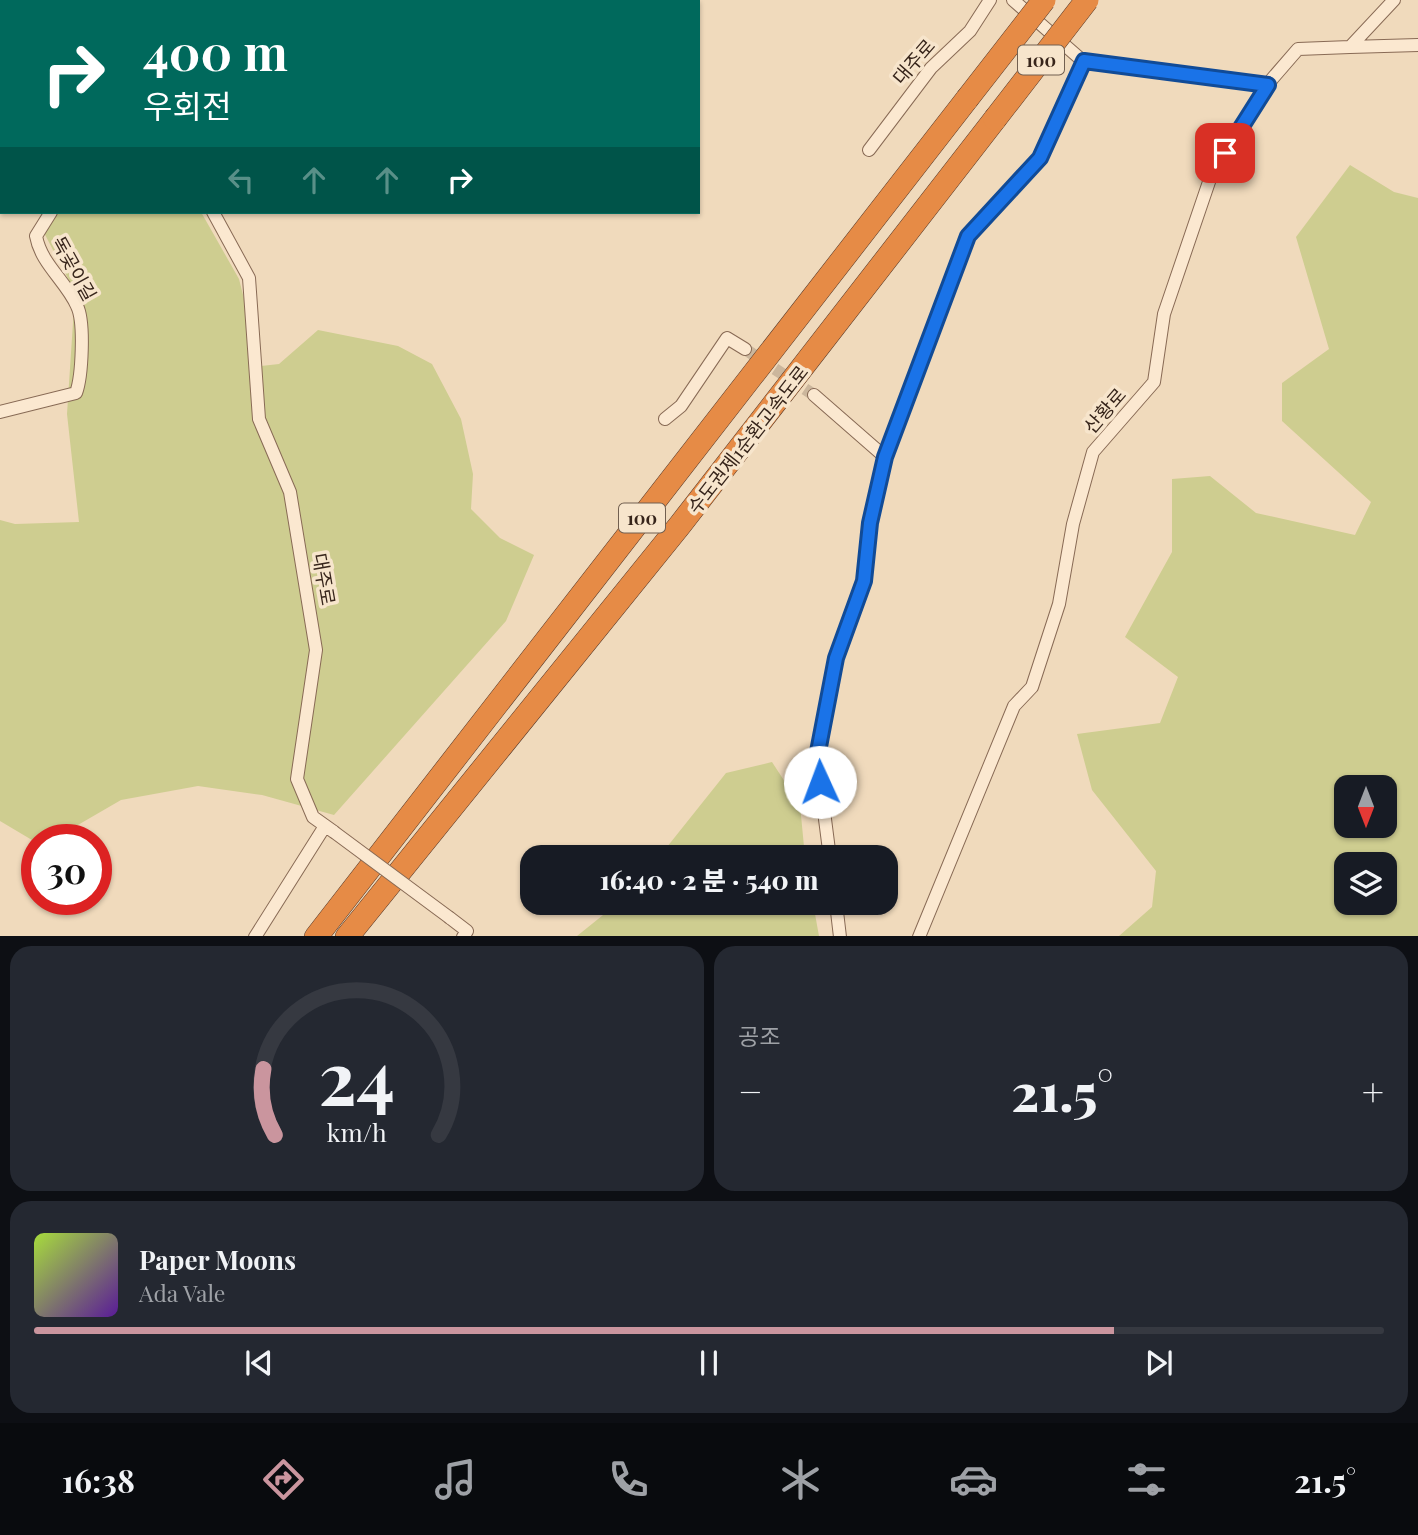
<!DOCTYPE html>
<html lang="ko">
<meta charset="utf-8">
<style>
body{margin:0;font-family:"Playfair Display","Noto Sans KR",serif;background:#242831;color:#f1f3f6;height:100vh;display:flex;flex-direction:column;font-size:26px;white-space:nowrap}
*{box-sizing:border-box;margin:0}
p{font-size:23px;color:#9ea1a6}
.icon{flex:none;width:38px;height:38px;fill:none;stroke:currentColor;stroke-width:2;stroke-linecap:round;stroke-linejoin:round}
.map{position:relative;height:936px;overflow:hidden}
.sheet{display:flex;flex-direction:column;gap:10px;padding:10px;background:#0d0f14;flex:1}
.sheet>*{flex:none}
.hud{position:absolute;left:0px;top:0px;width:700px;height:214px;box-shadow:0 2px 5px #0004;background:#00695c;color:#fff;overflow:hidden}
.needle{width:46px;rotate:180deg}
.fabs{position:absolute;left:1334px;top:775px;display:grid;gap:14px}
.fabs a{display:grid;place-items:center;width:63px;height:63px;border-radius:14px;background:#171b24;box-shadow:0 2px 5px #0004;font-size:35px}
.speed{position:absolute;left:21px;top:824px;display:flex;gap:14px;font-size:35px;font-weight:700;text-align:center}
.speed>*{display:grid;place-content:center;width:91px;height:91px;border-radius:50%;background:#171b24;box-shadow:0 2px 5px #0004;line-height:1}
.speed .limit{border:10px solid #d22;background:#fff;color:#111}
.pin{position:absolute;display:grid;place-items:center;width:60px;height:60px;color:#fff;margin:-30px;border-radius:14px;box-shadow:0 4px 10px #0006}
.me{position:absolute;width:77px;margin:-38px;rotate:358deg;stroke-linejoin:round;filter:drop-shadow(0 0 5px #0008)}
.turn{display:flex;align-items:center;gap:24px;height:147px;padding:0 28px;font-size:32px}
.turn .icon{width:91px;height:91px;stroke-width:2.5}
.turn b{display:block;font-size:49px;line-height:60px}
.lanes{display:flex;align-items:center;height:66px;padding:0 28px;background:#0003;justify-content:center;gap:35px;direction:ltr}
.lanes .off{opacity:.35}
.big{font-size:52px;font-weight:800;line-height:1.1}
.sheet .widget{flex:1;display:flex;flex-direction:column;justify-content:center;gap:10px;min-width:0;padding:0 24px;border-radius:21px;background:#242831}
.sheet .dial{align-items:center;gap:0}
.dial svg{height:182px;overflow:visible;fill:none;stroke:#363941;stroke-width:7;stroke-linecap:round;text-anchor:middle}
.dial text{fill:#f1f3f6;stroke:none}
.song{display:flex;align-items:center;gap:21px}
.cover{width:84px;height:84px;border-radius:10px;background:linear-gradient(135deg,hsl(80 70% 55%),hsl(270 70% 35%))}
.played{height:7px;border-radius:4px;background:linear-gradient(90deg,#ca959e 80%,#363941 80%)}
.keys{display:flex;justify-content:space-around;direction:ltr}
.heat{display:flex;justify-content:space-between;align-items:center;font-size:38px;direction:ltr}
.sheet .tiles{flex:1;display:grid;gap:10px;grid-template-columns:1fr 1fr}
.widget:last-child{grid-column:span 2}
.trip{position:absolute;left:520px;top:845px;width:378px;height:70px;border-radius:21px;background:#171b24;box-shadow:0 2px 5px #0004;font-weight:800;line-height:70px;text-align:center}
.tab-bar{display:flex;height:112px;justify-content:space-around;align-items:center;background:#090b0e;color:#9ea1a6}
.tab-bar .icon{width:49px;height:49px}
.tab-bar .selected{color:#ca959e}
.tab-bar b{font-size:32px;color:#f1f3f6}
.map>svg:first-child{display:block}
.green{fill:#cecd90;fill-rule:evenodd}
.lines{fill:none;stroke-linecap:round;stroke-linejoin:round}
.minor-tunnel{stroke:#cbb69c;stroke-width:12;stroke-dasharray:12 6;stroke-linecap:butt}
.minor-casing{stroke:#886a55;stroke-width:14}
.tertiary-casing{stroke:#886a55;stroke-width:18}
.motorway-casing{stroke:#55382a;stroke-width:24}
.minor{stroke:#fbe8d0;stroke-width:12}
.tertiary{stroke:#fbe8d0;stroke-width:16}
.motorway{stroke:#e68b46;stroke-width:23}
.minor-bridge-casing{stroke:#886a55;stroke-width:14;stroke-linecap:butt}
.motorway-bridge-casing{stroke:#55382a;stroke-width:24;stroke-linecap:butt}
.minor-bridge{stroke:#fbe8d0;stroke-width:12}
.motorway-bridge{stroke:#e68b46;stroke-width:23}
.route-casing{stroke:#114b97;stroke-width:18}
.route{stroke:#1a73e8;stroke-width:12}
.labels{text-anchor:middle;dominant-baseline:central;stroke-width:7;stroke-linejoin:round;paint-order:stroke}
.shield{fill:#f7e5cc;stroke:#715f50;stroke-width:2}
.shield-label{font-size:18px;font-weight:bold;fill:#37251b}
.street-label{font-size:19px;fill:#37251b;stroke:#f7e5cc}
</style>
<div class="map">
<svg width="1418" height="937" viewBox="0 0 1418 937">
<rect width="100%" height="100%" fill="#f0dabc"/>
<path class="green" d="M0,0H293L294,2H2L0,166Z
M1350,165L1394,192L1418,198V936H1119L1152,907L1156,871L1092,790L1077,734L1160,723L1178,677L1125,637L1172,552V479L1210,476L1256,513L1355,535L1371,502L1282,421V383L1329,349L1296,237ZM1346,788H1384V826H1346ZM1346,864H1384V903H1346Z
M56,212H201L239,279L261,366L279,364L318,330L398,346L432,364L461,419L473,474L471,509L500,538L534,555L506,621L334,815L262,795L198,786L121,800L52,840H37V843L0,821V520L15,524L79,522L67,414L75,292L41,227Z
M772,762L800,805L805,857H659L726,773Z
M618,903H813L819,936H577Z"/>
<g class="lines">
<path class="minor-tunnel" d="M745,349L814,395"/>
<g class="minor-casing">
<path id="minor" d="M38,0L39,2
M1013,0L1084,62L1268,85
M1350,47L1418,45
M869,150L931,68L970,31L990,0
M213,212L249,278L259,419L290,492L316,650L297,779L313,817L334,832
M814,395L885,457
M0,412L76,393C82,377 85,322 77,306C66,281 41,264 36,236L51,212
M665,419L681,406L727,338L745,349
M830,858L817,757L836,658L864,581L869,523L885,457L968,236L1040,157L1084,62
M836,903L840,937
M450,918L467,931L463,937
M255,937L325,826
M919,937L1014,706L1032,687L1059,604L1073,524L1093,452L1154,382L1164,314L1211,176L1272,79L1298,49L1350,47L1394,0"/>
</g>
<g class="tertiary-casing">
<path id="tertiary" d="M384,2L387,0
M0,154L2,153"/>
</g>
<g class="motorway-casing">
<path id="motorway" d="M316,937L967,99
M347,937L680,525L995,119"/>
</g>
<use href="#minor" class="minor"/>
<use href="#tertiary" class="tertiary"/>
<use href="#motorway" class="motorway"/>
<g class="minor-bridge-casing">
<path id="minor-bridge" d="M334,832L450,918"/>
</g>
<g class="motorway-bridge-casing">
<path id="motorway-bridge" d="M967,99L1044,0
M995,119L1087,0"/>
</g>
<use href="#minor-bridge" class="minor-bridge"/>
<use href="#motorway-bridge" class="motorway-bridge"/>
</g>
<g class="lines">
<g class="route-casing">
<path id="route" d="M820,782L817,757L836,658L864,581L870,523L885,457L968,236L1040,158L1084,61L1268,85L1225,153"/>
</g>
<use href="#route" class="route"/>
</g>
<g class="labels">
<g class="shield">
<rect x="1018" y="45.5" width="46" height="29" rx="5"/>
<rect x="619" y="503.5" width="46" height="29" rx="5"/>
</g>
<g class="shield-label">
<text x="1041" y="60">100</text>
<text x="642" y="518">100</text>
</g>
<g class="street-label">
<text transform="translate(913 61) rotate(-49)">대주로</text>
<text transform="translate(75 268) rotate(61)">독곶이길</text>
<text transform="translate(1104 410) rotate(-49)">산황로</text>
<text transform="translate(747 439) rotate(-52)">수도권제1순환고속도로</text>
<text transform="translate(325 579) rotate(80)">대주로</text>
</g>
</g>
</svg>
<div class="fabs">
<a><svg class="needle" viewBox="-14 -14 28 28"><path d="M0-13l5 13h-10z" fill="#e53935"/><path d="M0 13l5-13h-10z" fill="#9ea1a6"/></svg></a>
<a><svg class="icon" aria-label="layers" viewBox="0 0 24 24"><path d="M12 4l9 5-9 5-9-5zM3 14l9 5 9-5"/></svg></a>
</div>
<div class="speed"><div class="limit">30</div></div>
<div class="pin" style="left:1225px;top:153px;background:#d93025"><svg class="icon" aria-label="arrive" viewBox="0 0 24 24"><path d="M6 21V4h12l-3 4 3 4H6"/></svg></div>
<svg class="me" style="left:820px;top:782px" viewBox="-20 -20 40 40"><circle r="19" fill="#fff"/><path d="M0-13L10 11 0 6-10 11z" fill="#1a73e8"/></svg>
<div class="trip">16:40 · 2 분 · 540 m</div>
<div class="hud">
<div class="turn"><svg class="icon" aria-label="right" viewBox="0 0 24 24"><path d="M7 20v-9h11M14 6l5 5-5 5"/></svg><div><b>400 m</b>우회전</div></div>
<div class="lanes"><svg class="icon off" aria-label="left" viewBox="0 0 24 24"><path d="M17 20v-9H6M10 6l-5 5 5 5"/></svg><svg class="icon off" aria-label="ahead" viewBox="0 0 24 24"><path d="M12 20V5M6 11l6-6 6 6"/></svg><svg class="icon off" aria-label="ahead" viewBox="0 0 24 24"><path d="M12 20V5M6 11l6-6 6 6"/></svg><svg class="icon" aria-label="right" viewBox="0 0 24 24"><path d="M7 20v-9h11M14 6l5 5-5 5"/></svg></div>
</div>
</div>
<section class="sheet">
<div class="tiles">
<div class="widget dial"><svg viewBox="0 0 100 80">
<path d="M14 69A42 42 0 1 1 86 69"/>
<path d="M14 69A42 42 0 0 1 9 40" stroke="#ca959e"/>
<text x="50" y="56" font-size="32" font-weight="700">24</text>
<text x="50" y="72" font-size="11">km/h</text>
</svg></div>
<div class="widget"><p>공조</p>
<div class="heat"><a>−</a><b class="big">21.5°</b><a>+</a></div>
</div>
<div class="widget">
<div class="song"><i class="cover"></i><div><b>Paper Moons</b><p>Ada Vale</p></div></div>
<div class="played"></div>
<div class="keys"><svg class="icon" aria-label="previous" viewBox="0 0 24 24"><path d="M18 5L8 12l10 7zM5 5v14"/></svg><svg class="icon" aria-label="pause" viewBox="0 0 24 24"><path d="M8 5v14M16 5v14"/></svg><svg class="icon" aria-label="next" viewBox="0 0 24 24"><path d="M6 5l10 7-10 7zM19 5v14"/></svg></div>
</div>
</div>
</section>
<nav class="tab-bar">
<b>16:38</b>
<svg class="icon selected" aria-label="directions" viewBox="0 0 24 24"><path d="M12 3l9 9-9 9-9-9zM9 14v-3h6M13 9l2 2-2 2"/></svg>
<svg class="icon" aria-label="music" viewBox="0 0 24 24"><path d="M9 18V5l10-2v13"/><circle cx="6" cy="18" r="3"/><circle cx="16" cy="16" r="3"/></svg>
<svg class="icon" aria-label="phone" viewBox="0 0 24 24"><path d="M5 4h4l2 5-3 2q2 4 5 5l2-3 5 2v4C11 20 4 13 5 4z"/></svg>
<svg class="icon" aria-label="climate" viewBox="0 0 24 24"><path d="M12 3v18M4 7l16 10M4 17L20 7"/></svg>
<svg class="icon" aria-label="car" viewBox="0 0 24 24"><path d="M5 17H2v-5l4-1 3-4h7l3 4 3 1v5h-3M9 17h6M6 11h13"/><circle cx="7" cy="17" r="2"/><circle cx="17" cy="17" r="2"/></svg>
<svg class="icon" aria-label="filters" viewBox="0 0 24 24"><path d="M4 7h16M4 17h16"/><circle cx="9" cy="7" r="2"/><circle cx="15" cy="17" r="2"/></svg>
<b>21.5°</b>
</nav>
